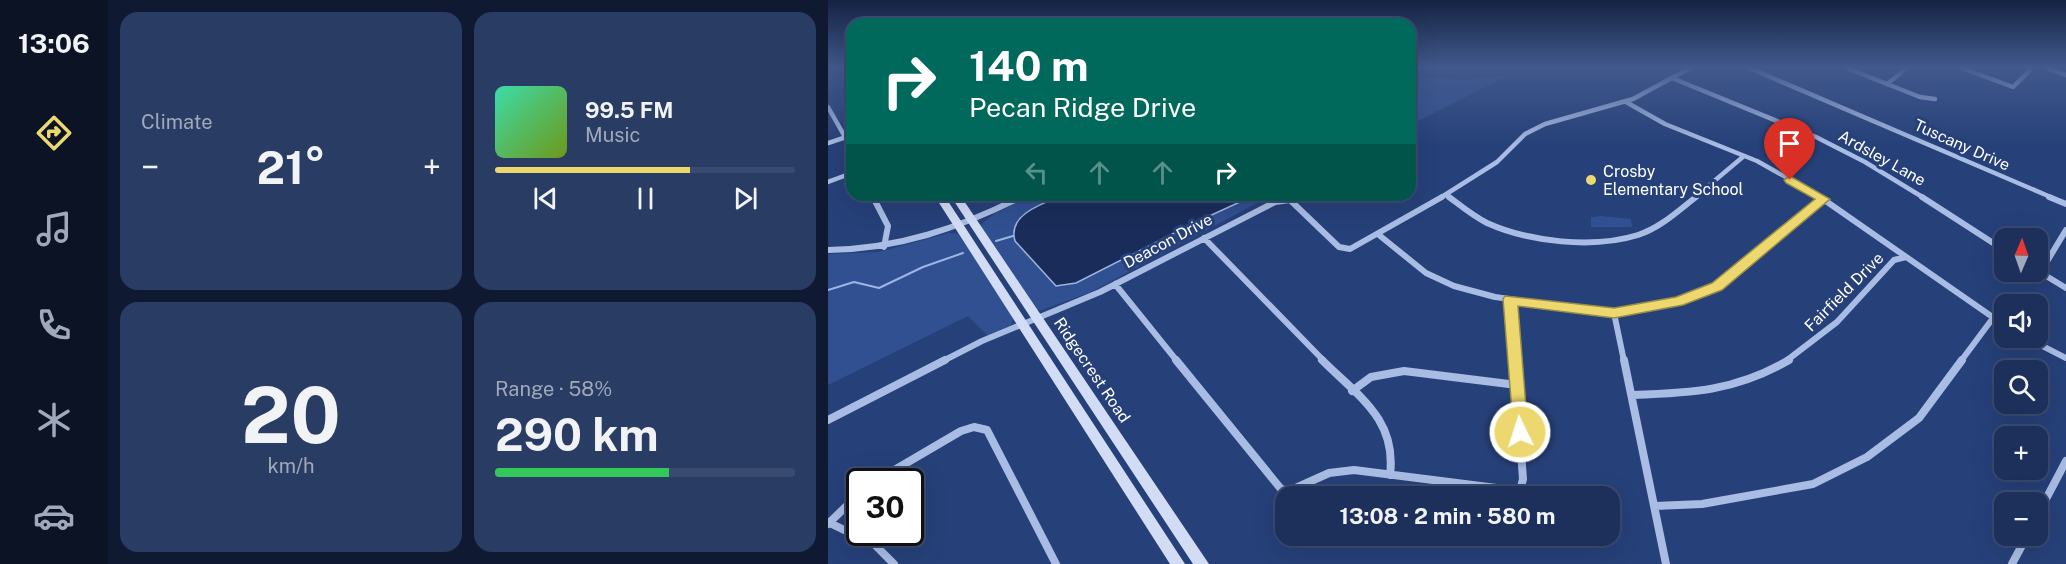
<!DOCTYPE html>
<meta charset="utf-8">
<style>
body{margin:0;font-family:"Public Sans",sans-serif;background:#293c64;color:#f1f3f6;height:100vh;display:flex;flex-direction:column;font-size:22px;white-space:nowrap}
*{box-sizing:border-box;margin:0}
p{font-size:20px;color:#a0a9bb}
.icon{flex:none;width:33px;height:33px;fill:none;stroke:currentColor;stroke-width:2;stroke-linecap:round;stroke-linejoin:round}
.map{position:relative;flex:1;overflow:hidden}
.sheet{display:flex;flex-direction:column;gap:12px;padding:12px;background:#0f1a32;width:720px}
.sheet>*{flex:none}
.guide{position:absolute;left:18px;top:18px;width:570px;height:183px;border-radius:18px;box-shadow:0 6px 24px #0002,0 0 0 2px #3a4b71;background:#00695c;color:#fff;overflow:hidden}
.needle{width:39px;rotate:2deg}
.tools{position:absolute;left:1166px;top:228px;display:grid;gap:12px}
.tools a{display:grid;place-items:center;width:54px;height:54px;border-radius:12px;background:#1c305b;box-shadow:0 6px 24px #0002,0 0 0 2px #3a4b71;font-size:30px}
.speed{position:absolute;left:18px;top:468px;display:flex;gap:12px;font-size:30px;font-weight:700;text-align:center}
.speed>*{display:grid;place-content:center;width:78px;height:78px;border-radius:50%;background:#1c305b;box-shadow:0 6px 24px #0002,0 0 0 2px #3a4b71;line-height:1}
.speed .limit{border:3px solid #111;border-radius:9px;background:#fff;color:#111}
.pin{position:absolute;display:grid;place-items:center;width:51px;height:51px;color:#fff;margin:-62px -26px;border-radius:50% 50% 50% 0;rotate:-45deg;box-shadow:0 0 6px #0007}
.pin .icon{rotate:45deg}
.me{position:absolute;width:66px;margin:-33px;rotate:356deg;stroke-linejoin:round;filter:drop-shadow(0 0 4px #0008)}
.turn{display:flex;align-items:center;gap:21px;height:126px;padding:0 24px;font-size:27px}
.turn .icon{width:78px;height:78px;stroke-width:2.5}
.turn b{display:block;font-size:42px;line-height:51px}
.lanes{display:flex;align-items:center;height:57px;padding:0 24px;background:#0003;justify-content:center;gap:30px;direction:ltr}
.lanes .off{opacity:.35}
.big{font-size:45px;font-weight:700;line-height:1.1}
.sheet .card{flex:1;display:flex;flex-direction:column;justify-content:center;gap:9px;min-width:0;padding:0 21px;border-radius:18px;background:#293c64}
.sheet .dial{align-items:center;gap:0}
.dial b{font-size:78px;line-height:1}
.song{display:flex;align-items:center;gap:18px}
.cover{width:72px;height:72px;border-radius:9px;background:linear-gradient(135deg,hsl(160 70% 55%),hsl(80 70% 35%))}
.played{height:6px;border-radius:3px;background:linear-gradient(90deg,#ecd86e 65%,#3a4b71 65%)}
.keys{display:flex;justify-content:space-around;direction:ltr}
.heat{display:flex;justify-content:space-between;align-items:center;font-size:33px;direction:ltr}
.charge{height:9px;border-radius:4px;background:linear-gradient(90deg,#34c759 58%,#3a4b71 0)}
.sheet .tiles{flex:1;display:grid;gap:12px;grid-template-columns:repeat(2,1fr)}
.trip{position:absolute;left:447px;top:486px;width:345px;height:60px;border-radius:18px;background:#1c305b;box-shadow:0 6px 24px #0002,0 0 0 2px #3a4b71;font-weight:700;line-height:60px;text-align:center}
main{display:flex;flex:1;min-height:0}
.tabs{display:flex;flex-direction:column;width:108px;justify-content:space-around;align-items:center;background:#0b1324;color:#a0a9bb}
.tabs .icon{width:42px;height:42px}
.tabs .current{color:#ecd86e}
.tabs b{font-size:27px;color:#f1f3f6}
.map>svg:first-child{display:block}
.green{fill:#315091}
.water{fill:#1a2d5a;stroke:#9db5e4;stroke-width:1.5}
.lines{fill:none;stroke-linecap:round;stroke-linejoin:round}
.stream{stroke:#9db5e4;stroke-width:2}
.street-far2{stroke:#a9bce3;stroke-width:4.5}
.street-far1{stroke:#a9bce3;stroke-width:6}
.street{stroke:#a9bce3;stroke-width:8}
.secondary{fill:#d2dcf4;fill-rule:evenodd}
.route{fill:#ecd86e;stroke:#998c48;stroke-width:1.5}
.poi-dot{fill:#ecd86e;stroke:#264079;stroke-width:2}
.labels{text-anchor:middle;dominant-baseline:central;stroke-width:6;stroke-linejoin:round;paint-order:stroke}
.street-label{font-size:16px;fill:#fff;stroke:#264079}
.poi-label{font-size:16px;fill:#fff;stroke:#264079;text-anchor:start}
</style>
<main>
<nav class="tabs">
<b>13:06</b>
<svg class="icon current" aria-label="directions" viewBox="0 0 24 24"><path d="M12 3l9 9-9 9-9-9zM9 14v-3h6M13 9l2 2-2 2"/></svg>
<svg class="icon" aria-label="music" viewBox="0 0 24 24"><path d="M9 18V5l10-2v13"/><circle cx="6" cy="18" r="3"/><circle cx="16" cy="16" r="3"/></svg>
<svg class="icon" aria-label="phone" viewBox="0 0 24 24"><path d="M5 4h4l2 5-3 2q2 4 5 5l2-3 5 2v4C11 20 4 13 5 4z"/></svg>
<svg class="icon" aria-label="climate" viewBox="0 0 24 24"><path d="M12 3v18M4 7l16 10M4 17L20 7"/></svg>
<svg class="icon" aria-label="car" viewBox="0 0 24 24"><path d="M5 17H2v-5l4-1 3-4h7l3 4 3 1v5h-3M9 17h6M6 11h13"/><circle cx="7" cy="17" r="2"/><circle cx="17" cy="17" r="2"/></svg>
</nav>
<section class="sheet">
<div class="tiles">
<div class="card"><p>Climate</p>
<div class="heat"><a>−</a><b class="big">21°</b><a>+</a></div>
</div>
<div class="card">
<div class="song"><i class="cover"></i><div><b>99.5 FM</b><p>Music</p></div></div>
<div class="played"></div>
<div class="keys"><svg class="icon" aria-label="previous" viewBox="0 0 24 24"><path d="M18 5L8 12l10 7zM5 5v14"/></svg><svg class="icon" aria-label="pause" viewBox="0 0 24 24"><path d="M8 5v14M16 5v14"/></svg><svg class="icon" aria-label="next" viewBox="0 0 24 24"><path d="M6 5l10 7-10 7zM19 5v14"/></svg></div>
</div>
<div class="card dial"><b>20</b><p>km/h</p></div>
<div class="card"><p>Range · 58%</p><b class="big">290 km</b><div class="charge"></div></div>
</div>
</section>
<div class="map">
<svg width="1238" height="564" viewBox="0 0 1238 564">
<rect width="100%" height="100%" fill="#264079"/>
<path class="green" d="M681,75L582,125V76L636,80Z
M202,195H444L263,292L214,310H209L151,226L166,214Z
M773,216L803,219L804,227H763V217Z
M121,233L131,234L185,318L183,325L160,336L140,316L0,385V254L51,252Z"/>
<path class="water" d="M236,195H427L364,224L248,283L228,286L187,241C179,214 216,203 236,195Z"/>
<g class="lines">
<path class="stream" d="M168,241L185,236
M0,290L26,282L51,288L95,267L135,253"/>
<path class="street-far2" d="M919,67L1225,198
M1016,67L1092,97L1107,99
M1131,67L1185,87L1205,67
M1216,67L1238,75
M844,78L988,137L1037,162L1096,198
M1059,84L1080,67
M798,102L837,124L929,161L995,198
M0,107L17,137
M0,143L24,135
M0,182L24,173
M44,195L46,198
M618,195L623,198
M190,198L197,195
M612,198L669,162L697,134L717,124L805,99L864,67
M866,198L916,156"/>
<path class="street-far1" d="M45,197L60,226L56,247
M621,197C633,206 645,216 659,223C701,242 765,249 810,235C832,228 850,211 868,197
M992,197L1176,325
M1094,197L1176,250
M1221,197L1238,204
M551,235L598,273L626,286L667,297L786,313L850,302L889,287L996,199
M376,238L496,361
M0,250C70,249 131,228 193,197
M1210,271L1238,288
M1212,273L1238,230
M287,284L349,361
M682,299L686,361
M786,313L796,361
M1199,338L1238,358
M115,361L154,341L272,292L447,202L462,200L511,247L522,249L614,197
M958,361L1009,322L1066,260L1078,257
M1133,361L1165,318"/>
<path class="street" d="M348,360L453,489L461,491L501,473L526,470L692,491L695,479L686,360
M494,360C530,396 569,419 562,475
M796,360L838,564
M524,391L543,377L576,371L689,385
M804,395C864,393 908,391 961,360
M0,420L117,360
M46,482L133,431L146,427L159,430L228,564
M827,506L874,504L985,484L1039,457L1091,418L1134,360
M1209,516L1238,461
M0,522L47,545L66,564
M0,524L32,493
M1184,564L1199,536"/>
<path class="secondary" d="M106,195H116L357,564H342Z
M122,195H132L381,564H365Z"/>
</g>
<linearGradient id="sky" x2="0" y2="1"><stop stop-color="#152343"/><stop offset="0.46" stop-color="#41598c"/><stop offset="1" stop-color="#41598c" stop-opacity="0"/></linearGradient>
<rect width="1238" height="146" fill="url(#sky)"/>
<path class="route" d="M962,176L1002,199L894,290L855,305L786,318L690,306L700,432L698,437L692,439L686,437L675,299L677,296L786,308L848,297L884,283L987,199L958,183L956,180Z"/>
<circle class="poi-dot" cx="763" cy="180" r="6"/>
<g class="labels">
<g class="street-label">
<text transform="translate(1134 145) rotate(24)">Tuscany Drive</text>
<text transform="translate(1054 158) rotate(29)">Ardsley Lane</text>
<text transform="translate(340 241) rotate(-28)">Deacon Drive</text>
<text transform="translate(1016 292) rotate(-45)">Fairfield Drive</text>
<text transform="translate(264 370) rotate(56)">Ridgecrest Road</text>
</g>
<g class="poi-label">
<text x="775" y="171">Crosby<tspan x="775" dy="18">Elementary School</tspan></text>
</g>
</g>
</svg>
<div class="tools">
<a><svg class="needle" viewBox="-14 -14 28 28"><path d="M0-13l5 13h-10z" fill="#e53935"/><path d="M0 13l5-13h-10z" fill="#a0a9bb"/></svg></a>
<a><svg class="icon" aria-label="sound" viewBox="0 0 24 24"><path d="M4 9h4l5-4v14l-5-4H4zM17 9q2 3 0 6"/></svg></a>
<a><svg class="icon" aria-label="search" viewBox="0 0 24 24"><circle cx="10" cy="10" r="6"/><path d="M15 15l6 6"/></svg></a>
<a>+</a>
<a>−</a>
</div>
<div class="speed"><div class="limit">30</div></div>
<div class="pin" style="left:962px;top:180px;background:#d93025"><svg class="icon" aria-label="arrive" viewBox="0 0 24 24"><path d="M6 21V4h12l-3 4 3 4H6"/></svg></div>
<svg class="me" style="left:692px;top:432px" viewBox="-20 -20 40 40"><circle r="17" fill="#ecd86e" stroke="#fff" stroke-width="3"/><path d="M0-11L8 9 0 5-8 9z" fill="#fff"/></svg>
<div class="trip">13:08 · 2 min · 580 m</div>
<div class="guide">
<div class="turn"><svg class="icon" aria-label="right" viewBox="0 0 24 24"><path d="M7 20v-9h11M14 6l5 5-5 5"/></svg><div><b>140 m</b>Pecan Ridge Drive</div></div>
<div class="lanes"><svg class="icon off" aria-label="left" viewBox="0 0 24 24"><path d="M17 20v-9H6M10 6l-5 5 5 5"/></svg><svg class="icon off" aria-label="ahead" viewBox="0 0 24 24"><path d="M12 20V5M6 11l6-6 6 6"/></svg><svg class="icon off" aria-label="ahead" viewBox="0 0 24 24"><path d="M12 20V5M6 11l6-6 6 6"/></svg><svg class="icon" aria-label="right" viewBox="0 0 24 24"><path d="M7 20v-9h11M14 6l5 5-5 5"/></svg></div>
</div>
</div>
</main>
